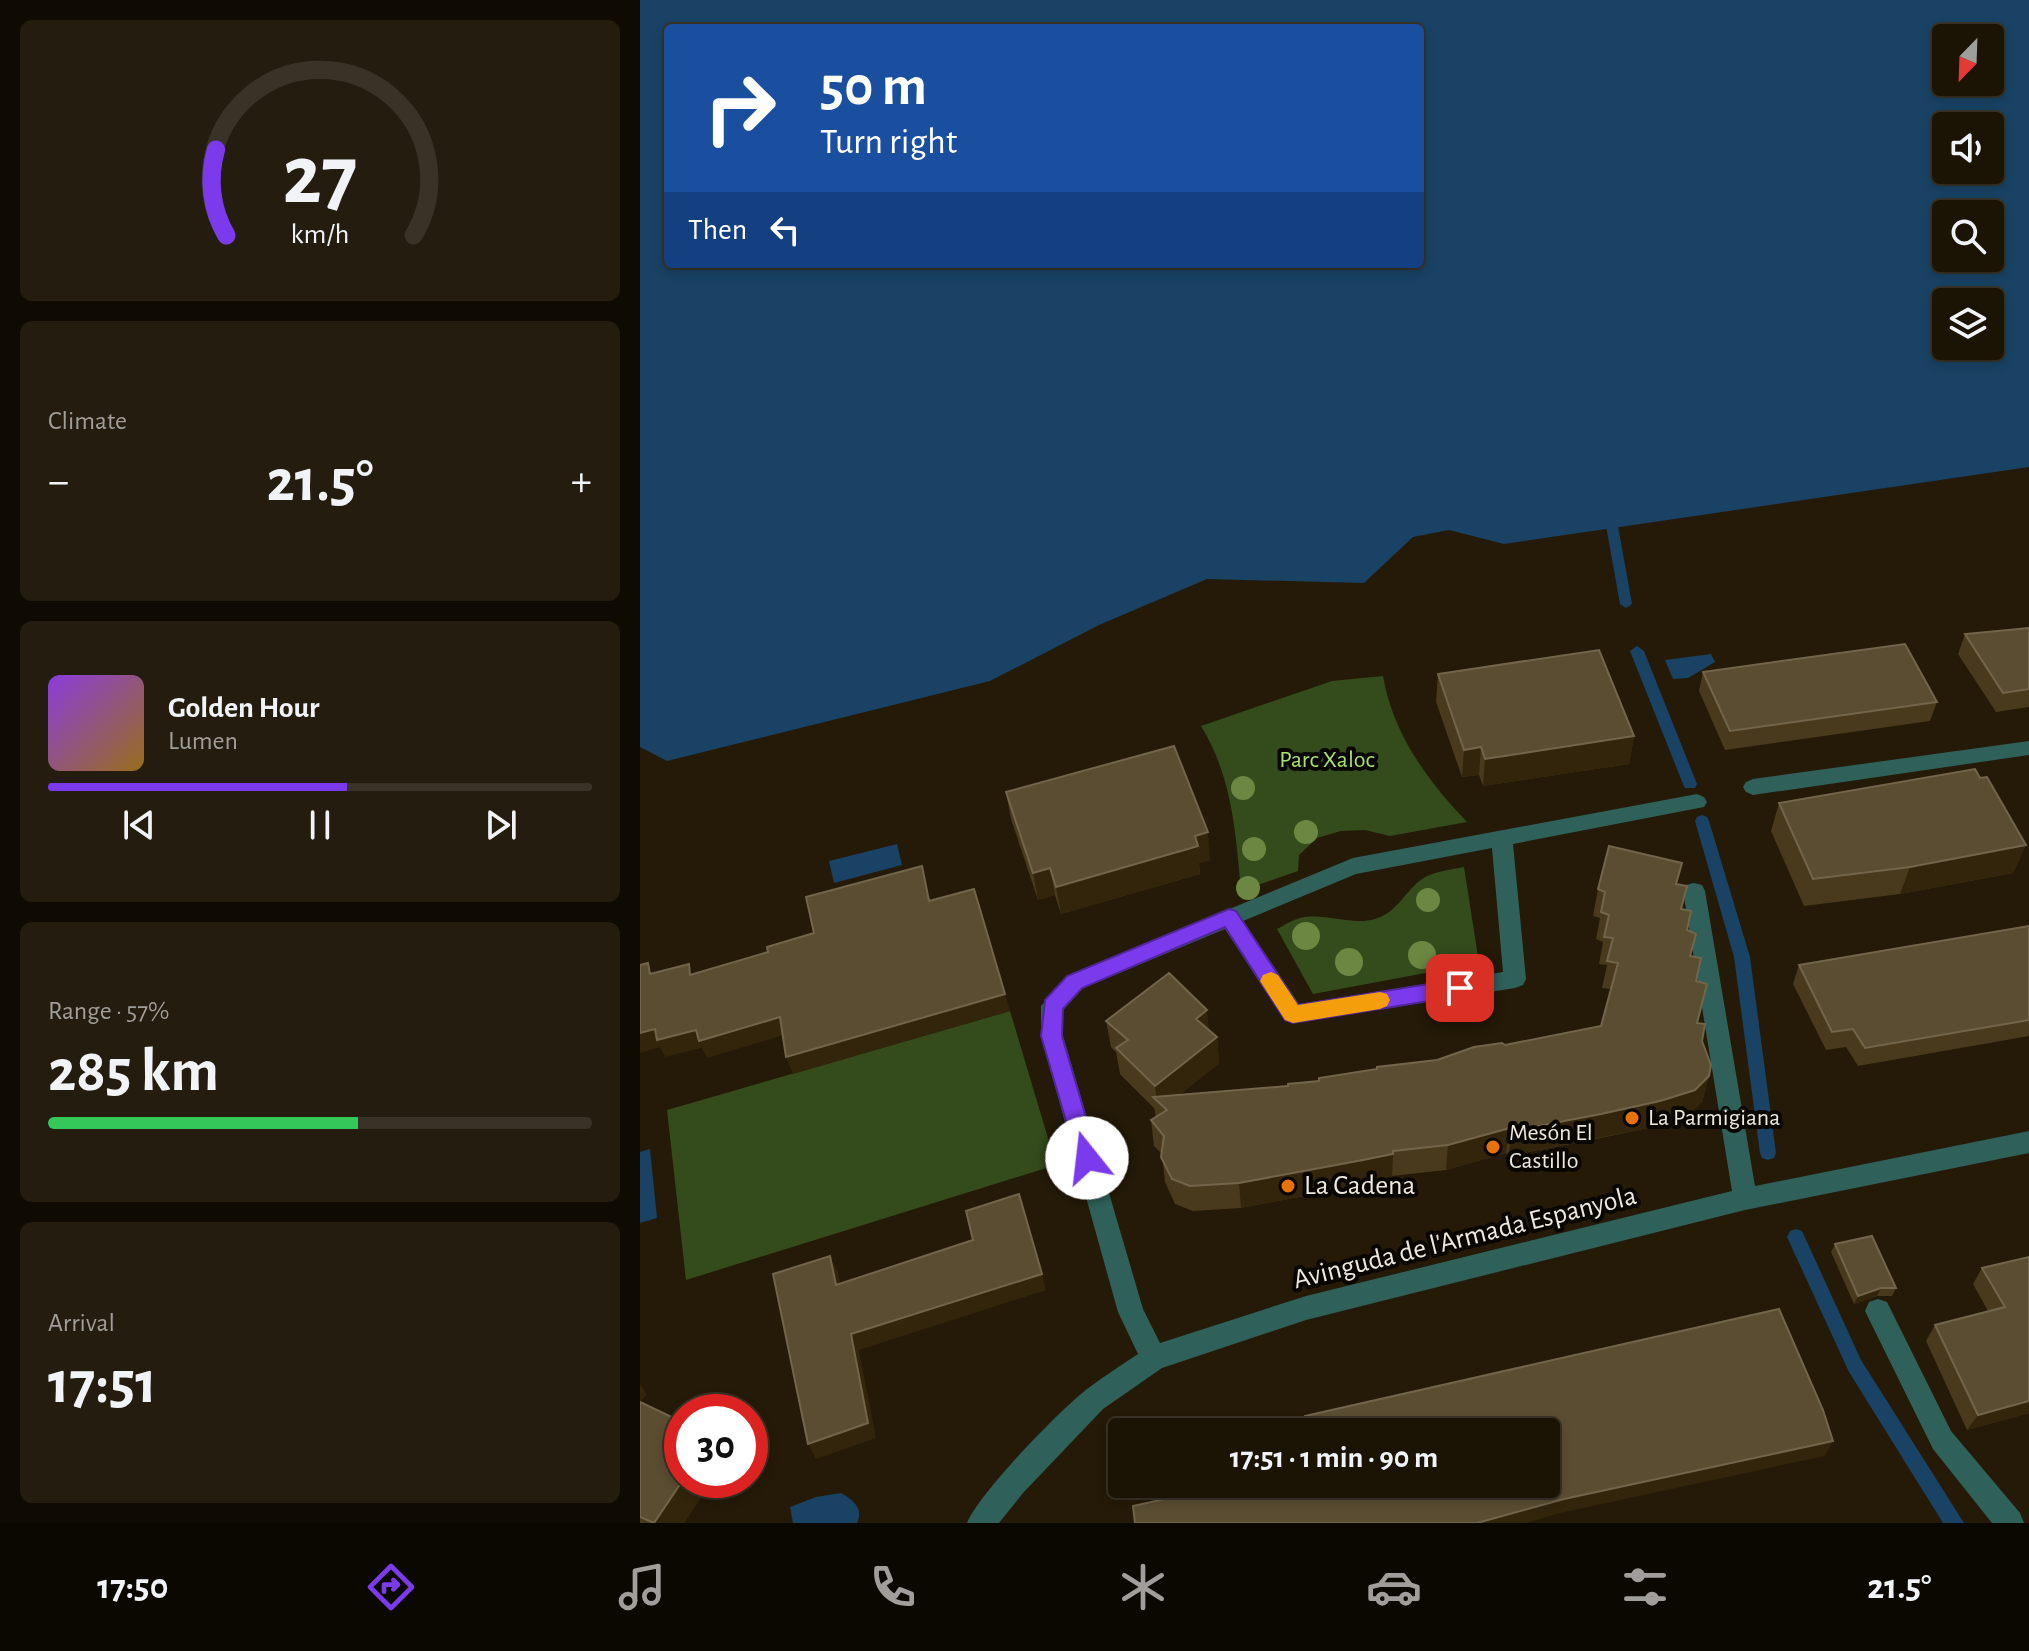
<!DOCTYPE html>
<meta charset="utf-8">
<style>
body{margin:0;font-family:"Alegreya Sans",sans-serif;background:#241d0f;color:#f1f3f6;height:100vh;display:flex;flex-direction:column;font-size:30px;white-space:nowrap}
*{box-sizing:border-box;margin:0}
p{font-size:26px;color:#a09e9a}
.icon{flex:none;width:44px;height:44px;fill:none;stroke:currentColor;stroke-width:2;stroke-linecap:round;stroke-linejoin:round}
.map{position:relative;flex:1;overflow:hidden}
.sheet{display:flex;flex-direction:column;gap:20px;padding:20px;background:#0f0b03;width:640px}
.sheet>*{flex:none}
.hud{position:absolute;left:24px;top:24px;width:760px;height:244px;border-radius:8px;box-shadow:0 4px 12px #0003,0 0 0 2px #393327;background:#1a4fa0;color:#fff;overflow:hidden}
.needle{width:52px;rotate:203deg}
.buttons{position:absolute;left:1292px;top:24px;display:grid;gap:16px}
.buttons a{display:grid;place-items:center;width:72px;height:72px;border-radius:8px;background:#1b1405;box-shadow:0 4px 12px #0003,0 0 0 2px #393327;font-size:40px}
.speed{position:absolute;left:24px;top:1394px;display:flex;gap:16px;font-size:40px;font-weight:700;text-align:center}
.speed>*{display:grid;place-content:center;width:104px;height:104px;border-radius:50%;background:#1b1405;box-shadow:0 4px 12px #0003,0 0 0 2px #393327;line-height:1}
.speed .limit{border:12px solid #d22;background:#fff;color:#111}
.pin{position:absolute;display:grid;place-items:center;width:68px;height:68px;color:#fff;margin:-34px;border-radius:16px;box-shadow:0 4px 12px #0006}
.me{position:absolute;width:88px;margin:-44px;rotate:344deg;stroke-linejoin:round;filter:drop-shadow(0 0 6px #0008)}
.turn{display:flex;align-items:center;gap:28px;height:168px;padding:0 24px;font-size:36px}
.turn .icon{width:104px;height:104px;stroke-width:2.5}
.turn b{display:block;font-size:56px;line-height:68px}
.then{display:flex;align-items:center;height:76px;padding:0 24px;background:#0003;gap:16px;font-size:30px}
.big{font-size:60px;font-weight:700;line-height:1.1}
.sheet .widget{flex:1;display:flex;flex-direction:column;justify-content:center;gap:12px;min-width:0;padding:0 28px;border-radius:12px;background:#241d0f}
.sheet .dial{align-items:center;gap:0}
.dial svg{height:208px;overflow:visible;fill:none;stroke:#393327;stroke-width:7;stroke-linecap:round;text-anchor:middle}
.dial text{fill:#f1f3f6;stroke:none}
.song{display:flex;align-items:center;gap:24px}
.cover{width:96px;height:96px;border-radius:12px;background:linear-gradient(135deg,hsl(270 70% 55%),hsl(40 70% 35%))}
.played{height:8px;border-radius:4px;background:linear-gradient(90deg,#7c3aed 55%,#393327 55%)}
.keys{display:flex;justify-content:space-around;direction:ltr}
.heat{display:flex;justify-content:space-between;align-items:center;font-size:44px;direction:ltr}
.charge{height:12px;border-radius:6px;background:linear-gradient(90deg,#34c759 57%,#393327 0)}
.trip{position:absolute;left:468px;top:1418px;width:452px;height:80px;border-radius:8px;background:#1b1405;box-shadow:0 4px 12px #0003,0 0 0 2px #393327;font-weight:700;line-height:80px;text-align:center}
.tab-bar{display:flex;height:128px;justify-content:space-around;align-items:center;background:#0b0802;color:#a09e9a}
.tab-bar .icon{width:56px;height:56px}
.tab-bar .current{color:#7c3aed}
.tab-bar b{font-size:36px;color:#f1f3f6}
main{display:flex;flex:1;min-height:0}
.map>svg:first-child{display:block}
.green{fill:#344c1c}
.water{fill:#194264;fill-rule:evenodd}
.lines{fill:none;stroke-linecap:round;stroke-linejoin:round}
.stream{fill:#194264;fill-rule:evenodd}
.minor{fill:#2f615a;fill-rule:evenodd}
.tree{fill:#6c8742}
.wall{fill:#493a1d}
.shaded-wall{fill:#32250c}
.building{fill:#5a4d32;stroke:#72654c;stroke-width:2}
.route{fill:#7c3aed;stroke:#51269a;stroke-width:2}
.slow{fill:#f59e0b}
.food-dot{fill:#e8710a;stroke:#090602;stroke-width:3}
.labels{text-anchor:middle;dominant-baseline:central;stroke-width:8;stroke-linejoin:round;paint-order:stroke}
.park-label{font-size:24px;fill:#a7e172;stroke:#090602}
.poi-label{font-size:24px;fill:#efe8dc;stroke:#090602;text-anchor:start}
.near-poi-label{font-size:28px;fill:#efe8dc;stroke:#090602;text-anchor:start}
.near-street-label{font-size:28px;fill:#efe8dc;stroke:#090602}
</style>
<main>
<section class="sheet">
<div class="widget dial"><svg viewBox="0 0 100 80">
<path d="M14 69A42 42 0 1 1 86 69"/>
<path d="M14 69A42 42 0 0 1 10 36" stroke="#7c3aed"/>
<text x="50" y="56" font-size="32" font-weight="700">27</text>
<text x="50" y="72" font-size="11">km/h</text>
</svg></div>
<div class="widget"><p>Climate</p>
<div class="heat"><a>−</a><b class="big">21.5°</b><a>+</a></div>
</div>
<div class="widget">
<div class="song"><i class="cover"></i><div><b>Golden Hour</b><p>Lumen</p></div></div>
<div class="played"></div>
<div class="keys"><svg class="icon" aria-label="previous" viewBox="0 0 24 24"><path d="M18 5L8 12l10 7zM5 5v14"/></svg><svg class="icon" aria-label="pause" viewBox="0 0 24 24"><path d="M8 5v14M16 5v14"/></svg><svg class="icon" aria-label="next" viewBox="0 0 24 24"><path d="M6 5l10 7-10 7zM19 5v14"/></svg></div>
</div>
<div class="widget"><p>Range · 57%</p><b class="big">285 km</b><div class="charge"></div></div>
<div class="widget"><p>Arrival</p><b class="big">17:51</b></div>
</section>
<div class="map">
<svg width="1389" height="1523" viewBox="0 0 1389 1523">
<rect width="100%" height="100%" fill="#241a07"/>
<path class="green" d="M743,676C753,734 787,780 827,822L750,836L725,830L701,831L677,838L659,855L658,871L601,891C596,834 592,776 561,726L692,681Z
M824,867L839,963L673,994L637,929C645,925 652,920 660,918C685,912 710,926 735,919C757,913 765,891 782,879C794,871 810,870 824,867Z
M370,1011L416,1165L46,1280L27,1110Z"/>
<path class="water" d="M0,0H1389V467L864,544L809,530L773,537L724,583L567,579L459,625L350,681L27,761L0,747ZM28,28H780V264H28ZM1306,38H1350V82H1306ZM1306,126H1350V170H1306ZM1306,214H1350V258H1306ZM1306,302H1350V346H1306Z
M1071,654L1075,662L1048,678L1033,679L1025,660Z
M257,844L262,865L194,883L189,861Z
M10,1149L17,1218L0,1223V1152Z
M201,1493C213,1500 224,1508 217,1523H153L150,1507L176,1497Z"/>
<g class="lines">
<path class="stream" d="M972,522L978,526L992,604L986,608L980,604L966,526Z
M997,646L1004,651L1057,784L1055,788H1045L1043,784L990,651Z
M1062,815L1067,817L1069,821L1110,957L1136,1153L1134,1158L1128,1160L1122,1158L1120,1153L1094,957L1055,821L1057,817Z
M1156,1229L1162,1231L1221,1360L1324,1523H1303L1209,1372L1147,1237L1150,1231Z"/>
<path class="minor" d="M1389,741V755L1113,795L1106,792L1103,787L1106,782L1113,779Z
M1057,794L1064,797L1067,802L1064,807L873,844L886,979L883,985L875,988L653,1023L645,1021L585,929L443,988L423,1009V1036L503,1309L520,1343L666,1296L1092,1191L1043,891L1046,885L1054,883L1062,885L1065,891L1115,1186L1389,1131V1153L1105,1210L666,1320L522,1368L463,1409L383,1493L359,1523H327C340,1492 419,1411 447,1389C463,1377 481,1365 498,1354L478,1312L401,1036V1006L427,976L713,858ZM852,848L863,972L659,1004L603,921L716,874Z
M1238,1299L1247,1302L1311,1431L1380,1513L1384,1523H1352L1293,1449L1225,1311L1229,1302Z"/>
</g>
<g class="tree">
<circle cx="603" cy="788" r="12"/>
<circle cx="666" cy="832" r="12"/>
<circle cx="614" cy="849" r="12"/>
<circle cx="608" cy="888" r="12"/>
<circle cx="788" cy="900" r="12"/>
<circle cx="666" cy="936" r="14"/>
<circle cx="782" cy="955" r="14"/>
<circle cx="709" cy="962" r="14"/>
</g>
<path class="wall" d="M1389,628V707L1356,712L1318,654L1325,634Z
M1063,672L1297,702L1290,721L1085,750L1059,691Z
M798,674L994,736L989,764L843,786L839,775L822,777L796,702Z
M1340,778L1386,845L1373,873L1260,894L1164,906L1131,831L1139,803Z
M366,792L570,860L559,863L560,874L421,914L415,895L398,900L371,819Z
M1037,884L1041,909L1047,930L1050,956L1056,981L1057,1023L1069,1076L1062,1102L1048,1115L1013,1127L956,1139L868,1156L866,1153L806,1170L752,1176V1179L722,1185L601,1208L553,1211L535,1204L525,1182L522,1154L514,1146L511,1120L516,1117L514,1108L480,1074L476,1052L471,1047L466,1021L569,1030L577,1037L579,1063L539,1095L648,1086L797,1060L961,1026L971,989L962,988L967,965L959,964L963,942L956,939L960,918L953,916L958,889Z
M1389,926V1036L1218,1066L1206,1047L1186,1050L1153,984L1159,965Z
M1195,1244L1256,1288L1252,1296H1237L1214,1304L1191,1252Z
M1389,1257V1413L1327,1430L1286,1341L1295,1325L1348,1311L1333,1284L1342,1268Z
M0,1385L6,1394L0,1402L72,1480L44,1523H0Z"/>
<path class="shaded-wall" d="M994,736L989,764L843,786L845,759Z
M841,747L839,775L822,777L824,750Z
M568,832L570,860L559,863L560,874L421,914L416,887L555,836Z
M1386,845L1373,873L1260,894L1270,867Z
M410,868L415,895L398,900L393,873Z
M365,994L370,1011L153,1074L146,1057Z
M567,1010L570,1037L556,1019Z
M140,1017L147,1034L67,1058L62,1048L25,1057L20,1047L0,1053V1033L15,1029L56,1030Z
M577,1037L579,1063L524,1107L517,1101L515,1086Z
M1069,1076L1062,1102L1048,1115L1013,1127L868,1156L872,1131Z
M870,1128L866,1153L806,1170L808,1145Z
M753,1154L752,1179L601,1208L599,1183Z
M190,1256L198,1272L204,1301L196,1285Z
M402,1274L406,1290L219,1350L236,1438L176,1459L168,1444L211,1334Z
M1241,1288L1237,1296L1214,1304L1218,1296Z
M0,1385L6,1394L0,1403Z
M1389,1401V1413L1327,1430L1338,1415Z
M1193,1441L1185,1456L920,1513L886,1523H837L924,1499Z
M43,1480H72L44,1523H14Z"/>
<path class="building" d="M1389,628V689L1363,693L1325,634Z
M1265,644L1297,702L1090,731L1063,672Z
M959,650L994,736L845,759L841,747L824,750L798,674Z
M534,746L568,832L555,836L558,846L416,887L410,868L393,873L366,792Z
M1335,769L1340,778L1347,777L1386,845L1270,867L1173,879L1139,803Z
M969,846L1042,863L1036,884L1047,886L1041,909L1051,911L1047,930L1056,934L1050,956L1061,958L1056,981L1067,984L1057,1023L1065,1024L1062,1041L1071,1065L1069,1076L1055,1090L1020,1101L961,1114L872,1131L870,1128L808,1145L753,1151V1154L723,1160L599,1183L550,1186L532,1179L521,1157L524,1136L511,1120L527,1110L513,1097L648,1086V1084L679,1081V1078L737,1069V1067L797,1060L834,1047L862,1043L865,1045L961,1026L978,963L967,961L973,938L964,937L969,915L961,912L965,892L958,889Z
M282,866L289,901L334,889L365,994L146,1057L140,1017L59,1041L56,1030L17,1040L15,1029L0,1033V965L8,963L10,974L49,964L50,975L128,952L127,947L174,933L166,897Z
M1389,926V1020L1225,1048L1213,1029L1192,1032L1159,965Z
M529,973L567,1010L556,1019L577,1037L515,1086L476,1048L488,1040L466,1021Z
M379,1194L402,1274L211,1334L228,1423L168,1444L133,1274L190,1256L196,1285L333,1240L326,1211Z
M1232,1236L1256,1288H1241L1218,1296L1195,1244Z
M1389,1257V1401L1338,1415L1295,1325L1365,1307L1342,1268Z
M1139,1309L1183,1410L1193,1441L924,1499L837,1523H495L493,1506L570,1489L569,1484H906V1432H668L665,1416Z
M0,1402L42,1422L43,1480L14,1523L0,1517Z"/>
<path class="route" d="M589,909L596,911L658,1005L820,979L827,982L830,988L827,994L820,996L653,1023L645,1020L585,927L442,988L423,1009L422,1036L458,1158L455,1165L447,1168L439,1165L401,1036L405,1000L427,976Z"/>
<path class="slow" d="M631,972L638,975L658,1005L740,992L747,994L750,1000L747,1006L740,1009L653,1023L645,1020L620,981L623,975Z"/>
<g class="food-dot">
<circle cx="992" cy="1118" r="8"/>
<circle cx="853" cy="1147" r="8"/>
<circle cx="648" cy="1186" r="8"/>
</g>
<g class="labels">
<g class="park-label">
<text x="687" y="760">Parc Xaloc</text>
</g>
<g class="poi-label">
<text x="1008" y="1118">La Parmigiana</text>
<text x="869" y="1133">Mesón El<tspan x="869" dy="28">Castillo</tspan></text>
</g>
<g class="near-poi-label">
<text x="664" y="1186">La Cadena</text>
</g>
<g class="near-street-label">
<text transform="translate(825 1238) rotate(-14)">Avinguda de l'Armada Espanyola</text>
</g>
</g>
</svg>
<div class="buttons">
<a><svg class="needle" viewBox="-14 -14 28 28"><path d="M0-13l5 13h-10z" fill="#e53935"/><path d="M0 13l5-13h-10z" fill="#a09e9a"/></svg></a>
<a><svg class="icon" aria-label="sound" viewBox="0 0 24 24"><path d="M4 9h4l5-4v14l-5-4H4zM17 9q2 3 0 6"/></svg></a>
<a><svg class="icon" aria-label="search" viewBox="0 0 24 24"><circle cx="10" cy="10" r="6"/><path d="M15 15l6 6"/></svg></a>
<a><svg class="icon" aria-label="layers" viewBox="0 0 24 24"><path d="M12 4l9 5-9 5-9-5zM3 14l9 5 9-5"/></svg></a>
</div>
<div class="speed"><div class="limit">30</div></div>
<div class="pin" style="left:820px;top:988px;background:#d93025"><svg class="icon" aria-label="arrive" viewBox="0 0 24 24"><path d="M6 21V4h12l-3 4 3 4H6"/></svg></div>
<svg class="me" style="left:447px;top:1158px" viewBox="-20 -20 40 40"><circle r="19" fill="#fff"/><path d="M0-13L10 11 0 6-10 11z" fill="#7c3aed"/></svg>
<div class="trip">17:51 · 1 min · 90 m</div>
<div class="hud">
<div class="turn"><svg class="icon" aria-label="right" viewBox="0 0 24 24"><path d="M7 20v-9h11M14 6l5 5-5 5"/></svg><div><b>50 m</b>Turn right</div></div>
<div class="then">Then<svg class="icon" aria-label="left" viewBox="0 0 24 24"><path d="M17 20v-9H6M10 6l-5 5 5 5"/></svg></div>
</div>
</div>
</main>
<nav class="tab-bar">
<b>17:50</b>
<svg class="icon current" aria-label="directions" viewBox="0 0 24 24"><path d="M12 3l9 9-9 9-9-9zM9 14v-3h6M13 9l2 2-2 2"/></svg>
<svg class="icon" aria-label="music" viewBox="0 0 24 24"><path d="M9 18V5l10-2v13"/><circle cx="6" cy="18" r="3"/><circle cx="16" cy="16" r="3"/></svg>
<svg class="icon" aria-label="phone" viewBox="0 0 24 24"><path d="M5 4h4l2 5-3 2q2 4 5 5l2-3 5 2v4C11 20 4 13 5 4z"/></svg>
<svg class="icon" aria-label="climate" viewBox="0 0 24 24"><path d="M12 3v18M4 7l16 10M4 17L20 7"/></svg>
<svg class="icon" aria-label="car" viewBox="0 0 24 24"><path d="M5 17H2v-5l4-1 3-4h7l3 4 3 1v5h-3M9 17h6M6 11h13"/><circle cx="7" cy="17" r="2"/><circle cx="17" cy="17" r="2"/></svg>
<svg class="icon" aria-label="filters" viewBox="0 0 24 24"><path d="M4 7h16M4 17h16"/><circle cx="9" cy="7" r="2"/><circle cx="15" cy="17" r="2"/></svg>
<b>21.5°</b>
</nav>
